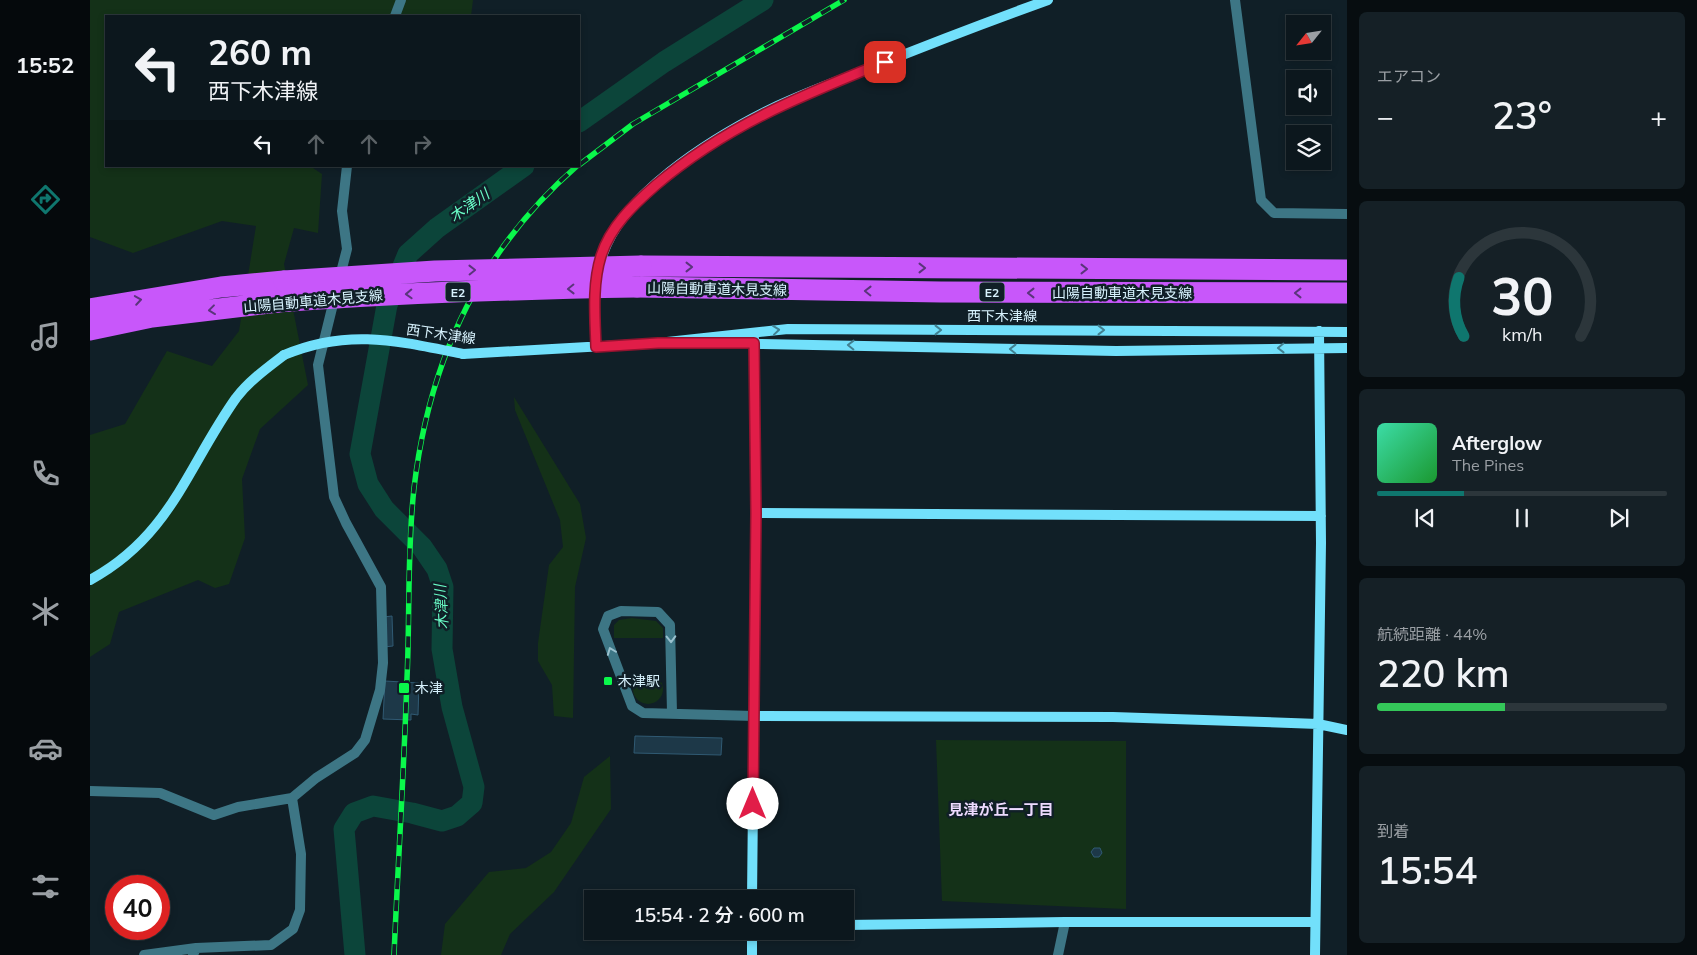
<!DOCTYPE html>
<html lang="ja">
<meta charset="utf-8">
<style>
body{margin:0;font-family:Mulish,"Noto Sans JP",sans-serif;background:#152026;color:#f1f3f6;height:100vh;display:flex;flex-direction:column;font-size:19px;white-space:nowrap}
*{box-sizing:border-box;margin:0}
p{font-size:16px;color:#9a9fa4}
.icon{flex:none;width:28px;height:28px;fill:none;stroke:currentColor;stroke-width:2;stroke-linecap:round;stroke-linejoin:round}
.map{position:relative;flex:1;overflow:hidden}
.drawer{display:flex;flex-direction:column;gap:12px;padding:12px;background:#070d10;width:350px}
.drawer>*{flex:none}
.guide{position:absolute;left:15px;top:15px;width:475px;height:152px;border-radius:0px;box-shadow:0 2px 8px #0003,0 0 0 1px #2c363b;background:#0c171d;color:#f1f3f6;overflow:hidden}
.needle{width:32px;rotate:240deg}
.fabs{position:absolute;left:1196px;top:15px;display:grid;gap:10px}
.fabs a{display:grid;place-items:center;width:45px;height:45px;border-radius:0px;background:#0c171d;box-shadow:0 2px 8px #0003,0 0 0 1px #2c363b;font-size:25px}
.speed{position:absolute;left:15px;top:875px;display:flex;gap:10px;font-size:25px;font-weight:700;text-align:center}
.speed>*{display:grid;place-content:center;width:65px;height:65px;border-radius:50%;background:#0c171d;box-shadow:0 2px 8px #0003,0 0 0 1px #2c363b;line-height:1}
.speed .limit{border:8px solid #d22;background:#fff;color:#111}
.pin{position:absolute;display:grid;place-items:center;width:42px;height:42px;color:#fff;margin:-21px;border-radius:10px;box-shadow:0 2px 8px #0006}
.me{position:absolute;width:55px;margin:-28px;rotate:0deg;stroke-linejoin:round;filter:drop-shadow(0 0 4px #0008)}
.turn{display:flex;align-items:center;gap:18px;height:105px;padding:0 20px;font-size:22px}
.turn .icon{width:65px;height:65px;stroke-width:2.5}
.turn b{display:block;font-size:35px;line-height:42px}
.lanes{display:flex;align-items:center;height:48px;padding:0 20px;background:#0003;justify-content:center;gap:25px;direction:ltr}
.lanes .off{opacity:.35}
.big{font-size:38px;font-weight:600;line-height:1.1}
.drawer .tile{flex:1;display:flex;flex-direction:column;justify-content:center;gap:8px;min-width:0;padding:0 18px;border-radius:8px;background:#152026}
.drawer .dial{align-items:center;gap:0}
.dial svg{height:130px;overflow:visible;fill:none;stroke:#2c363b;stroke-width:7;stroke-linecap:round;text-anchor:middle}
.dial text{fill:#f1f3f6;stroke:none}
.song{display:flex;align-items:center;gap:15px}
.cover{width:60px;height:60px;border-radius:8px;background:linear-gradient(135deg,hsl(160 70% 55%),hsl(130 70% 35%))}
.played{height:5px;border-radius:2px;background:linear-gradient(90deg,#0f766e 30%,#2c363b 30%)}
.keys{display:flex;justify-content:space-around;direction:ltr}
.heat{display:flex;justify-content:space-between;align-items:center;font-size:28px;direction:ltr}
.charge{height:8px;border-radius:4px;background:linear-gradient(90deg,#34c759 44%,#2c363b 0)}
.trip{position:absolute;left:494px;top:890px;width:270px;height:50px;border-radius:0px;background:#0c171d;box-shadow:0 2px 8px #0003,0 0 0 1px #2c363b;font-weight:600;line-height:50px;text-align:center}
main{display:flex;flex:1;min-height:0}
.dock{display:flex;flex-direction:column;width:90px;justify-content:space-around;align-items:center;background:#05090c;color:#9a9fa4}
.dock .icon{width:35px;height:35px}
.dock .on{color:#0f766e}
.dock b{font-size:22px;color:#f1f3f6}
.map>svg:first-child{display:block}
.green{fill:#143118}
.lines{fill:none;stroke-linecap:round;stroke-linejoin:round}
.river{stroke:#0c453a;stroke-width:21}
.building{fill:#1d3848;stroke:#305a73}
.street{stroke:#3d7685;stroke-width:10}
.secondary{stroke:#72e0fb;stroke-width:10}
.highway{stroke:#c857fa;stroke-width:21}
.rail-casing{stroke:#0af84b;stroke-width:5.5}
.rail{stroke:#101f27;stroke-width:4;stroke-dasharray:11;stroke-linecap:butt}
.secondary-bridge{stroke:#72e0fb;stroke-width:10}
.highway-bridge{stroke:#c857fa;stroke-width:21}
.oneway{stroke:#5a357b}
.oneway2{stroke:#418091}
.oneway3{stroke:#9ac1ce}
.route-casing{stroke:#92132f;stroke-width:12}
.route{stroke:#e11d48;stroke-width:9}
.poi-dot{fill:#0af84b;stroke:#101f27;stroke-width:2}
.labels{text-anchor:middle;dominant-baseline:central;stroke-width:5;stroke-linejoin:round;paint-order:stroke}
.shield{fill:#101f27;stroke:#9cb3be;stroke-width:1}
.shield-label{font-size:12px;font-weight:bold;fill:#d8f3fe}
.street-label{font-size:14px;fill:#d8f3fe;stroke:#101f27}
.poi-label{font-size:14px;fill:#d8f3fe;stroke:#101f27;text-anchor:start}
.water-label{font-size:15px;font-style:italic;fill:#69fbc6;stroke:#101f27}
.neighbourhood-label{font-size:15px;font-weight:bold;fill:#eddafe;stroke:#101f27}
</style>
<main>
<nav class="dock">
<b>15:52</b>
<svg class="icon on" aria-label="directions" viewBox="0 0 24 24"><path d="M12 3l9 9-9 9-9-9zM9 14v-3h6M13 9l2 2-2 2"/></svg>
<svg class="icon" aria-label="music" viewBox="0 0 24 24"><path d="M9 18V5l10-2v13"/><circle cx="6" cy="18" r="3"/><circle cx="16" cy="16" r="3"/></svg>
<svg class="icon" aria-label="phone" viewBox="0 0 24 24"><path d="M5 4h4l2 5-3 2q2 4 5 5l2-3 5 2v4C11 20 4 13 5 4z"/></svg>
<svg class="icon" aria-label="climate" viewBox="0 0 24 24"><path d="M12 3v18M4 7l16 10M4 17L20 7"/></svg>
<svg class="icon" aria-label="car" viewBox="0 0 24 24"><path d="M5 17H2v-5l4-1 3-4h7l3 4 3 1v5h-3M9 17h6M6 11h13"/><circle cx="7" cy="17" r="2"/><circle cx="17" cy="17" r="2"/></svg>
<svg class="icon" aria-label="filters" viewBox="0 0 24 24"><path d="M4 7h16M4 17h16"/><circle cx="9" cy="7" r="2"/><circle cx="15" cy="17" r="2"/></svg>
</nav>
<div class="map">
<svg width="1257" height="955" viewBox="0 0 1257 955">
<rect width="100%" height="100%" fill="#101f27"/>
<path class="green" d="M0,0H383L381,16H16V166H220L232,174L228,233L204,228L194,264L218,385L170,429L152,479L155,538L139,584L125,588L108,580L29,612L20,644L0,657V435L35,424L77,351L122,366L149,331L166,226L132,221L43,253L0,237Z
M424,397L490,504L496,538L485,587L483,718L464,716L462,685L448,661V643L459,565L473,547L470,520L425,410Z
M542,618L566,621L573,628V638H524V625L529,620Z
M543 689a15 15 0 1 1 30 0a15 15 0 1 1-30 0Z
M846,740L1036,741V909L852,901Z
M520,756L521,809L464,892L420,934L411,955H351L355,924L399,872L436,868L461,852L481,823L494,777Z"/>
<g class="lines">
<path class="river" d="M489,122L574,62L673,0
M265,955L254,829L264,813L283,806L322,813L352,821L367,816L382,803L384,787L362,707L352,649L353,587L347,569L332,547L294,509L278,484L270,454L297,305L318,254L347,228L434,166"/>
</g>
<path class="building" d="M302,616L303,646L294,647L293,617Z
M295,681L329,683L328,715L321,714V720L293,719Z
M545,736L632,738L631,755L544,753Z
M1004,848H1010L1012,853L1009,857H1004L1001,852Z"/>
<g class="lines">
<path class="street" d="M1145,0L1171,200L1184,213L1257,214
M305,16L311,0
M249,280L257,249L252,211L257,166
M582,713L580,625L568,612L531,611L518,616L513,629L542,706L553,713L664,716
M0,791L70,793L124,815L148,807L202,798L226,778L265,753L275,740L290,690L293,663L291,587L256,523L244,497L228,365L245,296
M54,955L106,948
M103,955L106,948L181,945L203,929L210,910L211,854L202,798
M968,955L975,922"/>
<path class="secondary" d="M509,270C519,199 627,135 687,106C719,91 753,79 785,66C842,43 900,21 958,0
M621,343L1026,351L1257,348
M506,347L504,304L507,287
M373,354L568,343L698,329L1257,332
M666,513L1231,516
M0,580C81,536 97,467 146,398C159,381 177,368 194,355
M664,716L1023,717L1201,723L1228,724L1257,730
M662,899L666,513L664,337
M755,925L975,922H1224
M662,955V931
M1225,955L1231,543L1229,331"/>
<path class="highway" d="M551,266L1257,270
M547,287L851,292L1257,293
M0,309L131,287L194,281
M0,330L62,317L188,302"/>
<g class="rail-casing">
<path id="rail" d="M489,165L543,124L754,0
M304,955C308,863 314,770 317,678C320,615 317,551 324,488C339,361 389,251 487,166"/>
</g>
<use href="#rail" class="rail"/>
<path class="secondary-bridge" d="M194,355C258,328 308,341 373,354"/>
<path class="highway-bridge" d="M194,281L345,271L551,266
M188,302C308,293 427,289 547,287"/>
</g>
<defs><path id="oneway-chevron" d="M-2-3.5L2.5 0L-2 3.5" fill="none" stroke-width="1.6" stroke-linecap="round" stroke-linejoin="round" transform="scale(1.25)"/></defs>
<g class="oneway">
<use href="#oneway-chevron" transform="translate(599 267)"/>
<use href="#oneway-chevron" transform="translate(832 268)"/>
<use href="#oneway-chevron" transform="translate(994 269)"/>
<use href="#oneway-chevron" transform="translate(382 270) rotate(-1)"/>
<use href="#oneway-chevron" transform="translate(481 289) rotate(179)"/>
<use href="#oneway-chevron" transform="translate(778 291) rotate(-179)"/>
<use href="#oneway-chevron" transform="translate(941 293) rotate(-180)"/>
<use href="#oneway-chevron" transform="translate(1208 293) rotate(-180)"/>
<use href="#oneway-chevron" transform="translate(319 294) rotate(178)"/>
<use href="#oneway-chevron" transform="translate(48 300) rotate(-9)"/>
<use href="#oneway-chevron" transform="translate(122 310) rotate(173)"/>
</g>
<g class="oneway2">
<use href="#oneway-chevron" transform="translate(686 330) rotate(-6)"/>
<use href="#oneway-chevron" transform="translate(848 330)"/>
<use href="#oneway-chevron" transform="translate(1011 330)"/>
<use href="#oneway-chevron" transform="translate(761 345) rotate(-179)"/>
<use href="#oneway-chevron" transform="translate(1191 348) rotate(179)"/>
<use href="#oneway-chevron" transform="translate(923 349) rotate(-179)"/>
</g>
<g class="oneway3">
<use href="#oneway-chevron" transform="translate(581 639) rotate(89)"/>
<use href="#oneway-chevron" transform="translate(521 651) rotate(-111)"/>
</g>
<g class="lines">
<g class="route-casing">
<path id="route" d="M663,804L666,513L664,343H568L506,347C505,317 502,285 511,256C520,227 543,205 566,185C637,125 711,96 795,62"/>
</g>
<use href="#route" class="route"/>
</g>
<g class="poi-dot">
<rect x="513" y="676" width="10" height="10" rx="2.5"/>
<rect x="308" y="682" width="12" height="12" rx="2.5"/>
</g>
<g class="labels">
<g class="shield">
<rect x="355.5" y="282.5" width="25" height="19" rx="4"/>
<rect x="889.5" y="282.5" width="25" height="19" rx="4"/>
</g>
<g class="shield-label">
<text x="368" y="292">E2</text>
<text x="902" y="292">E2</text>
</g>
<g class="street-label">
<text transform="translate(627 289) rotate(1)">山陽自動車道木見支線</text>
<text x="1032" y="293">山陽自動車道木見支線</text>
<text transform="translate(223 301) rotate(-5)">山陽自動車道木見支線</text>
<text x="912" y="316">西下木津線</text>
<text transform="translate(351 334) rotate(8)">西下木津線</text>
</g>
<g class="poi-label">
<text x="528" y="681">木津駅</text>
<text x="325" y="688">木津</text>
</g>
<g class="water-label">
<text transform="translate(379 205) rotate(-35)">木津川</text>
<text transform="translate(351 607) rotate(-93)">木津川</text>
</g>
<g class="neighbourhood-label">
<text x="911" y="809">見津が丘一丁目</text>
</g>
</g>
</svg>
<div class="fabs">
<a><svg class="needle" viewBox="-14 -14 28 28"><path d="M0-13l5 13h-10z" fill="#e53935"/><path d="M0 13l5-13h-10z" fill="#9a9fa4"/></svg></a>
<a><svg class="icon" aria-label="sound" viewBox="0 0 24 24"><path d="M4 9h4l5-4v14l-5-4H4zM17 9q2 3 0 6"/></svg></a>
<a><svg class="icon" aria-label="layers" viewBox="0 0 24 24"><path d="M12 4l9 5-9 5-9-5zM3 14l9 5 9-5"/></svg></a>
</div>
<div class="speed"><div class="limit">40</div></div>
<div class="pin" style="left:795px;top:62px;background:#d93025"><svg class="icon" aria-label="arrive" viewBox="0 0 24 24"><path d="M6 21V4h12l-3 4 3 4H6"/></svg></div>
<svg class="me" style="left:663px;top:804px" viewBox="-20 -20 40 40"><circle r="19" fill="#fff"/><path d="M0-13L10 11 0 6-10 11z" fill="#e11d48"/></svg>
<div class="trip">15:54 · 2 分 · 600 m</div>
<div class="guide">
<div class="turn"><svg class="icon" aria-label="left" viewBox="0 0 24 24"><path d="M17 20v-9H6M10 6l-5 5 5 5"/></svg><div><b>260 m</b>西下木津線</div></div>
<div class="lanes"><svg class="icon" aria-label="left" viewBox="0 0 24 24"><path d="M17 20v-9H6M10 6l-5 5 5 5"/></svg><svg class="icon off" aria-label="ahead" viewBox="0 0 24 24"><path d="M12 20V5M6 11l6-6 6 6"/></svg><svg class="icon off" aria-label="ahead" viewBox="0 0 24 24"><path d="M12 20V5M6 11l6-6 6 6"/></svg><svg class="icon off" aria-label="right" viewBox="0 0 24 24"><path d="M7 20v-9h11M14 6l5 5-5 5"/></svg></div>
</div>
</div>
<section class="drawer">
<div class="tile"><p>エアコン</p>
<div class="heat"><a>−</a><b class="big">23°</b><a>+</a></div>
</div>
<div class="tile dial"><svg viewBox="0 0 100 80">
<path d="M14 69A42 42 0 1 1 86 69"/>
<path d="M14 69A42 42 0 0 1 11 33" stroke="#0f766e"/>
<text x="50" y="56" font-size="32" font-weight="700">30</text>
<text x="50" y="72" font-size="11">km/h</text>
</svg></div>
<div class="tile">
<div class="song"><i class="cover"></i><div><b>Afterglow</b><p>The Pines</p></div></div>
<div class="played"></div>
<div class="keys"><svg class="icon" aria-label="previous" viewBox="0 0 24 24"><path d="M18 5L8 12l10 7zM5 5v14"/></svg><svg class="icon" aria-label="pause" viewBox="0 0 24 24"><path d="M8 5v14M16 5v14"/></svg><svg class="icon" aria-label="next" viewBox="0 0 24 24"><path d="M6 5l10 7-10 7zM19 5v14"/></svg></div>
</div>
<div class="tile"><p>航続距離 · 44%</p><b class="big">220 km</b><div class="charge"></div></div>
<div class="tile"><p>到着</p><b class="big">15:54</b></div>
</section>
</main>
